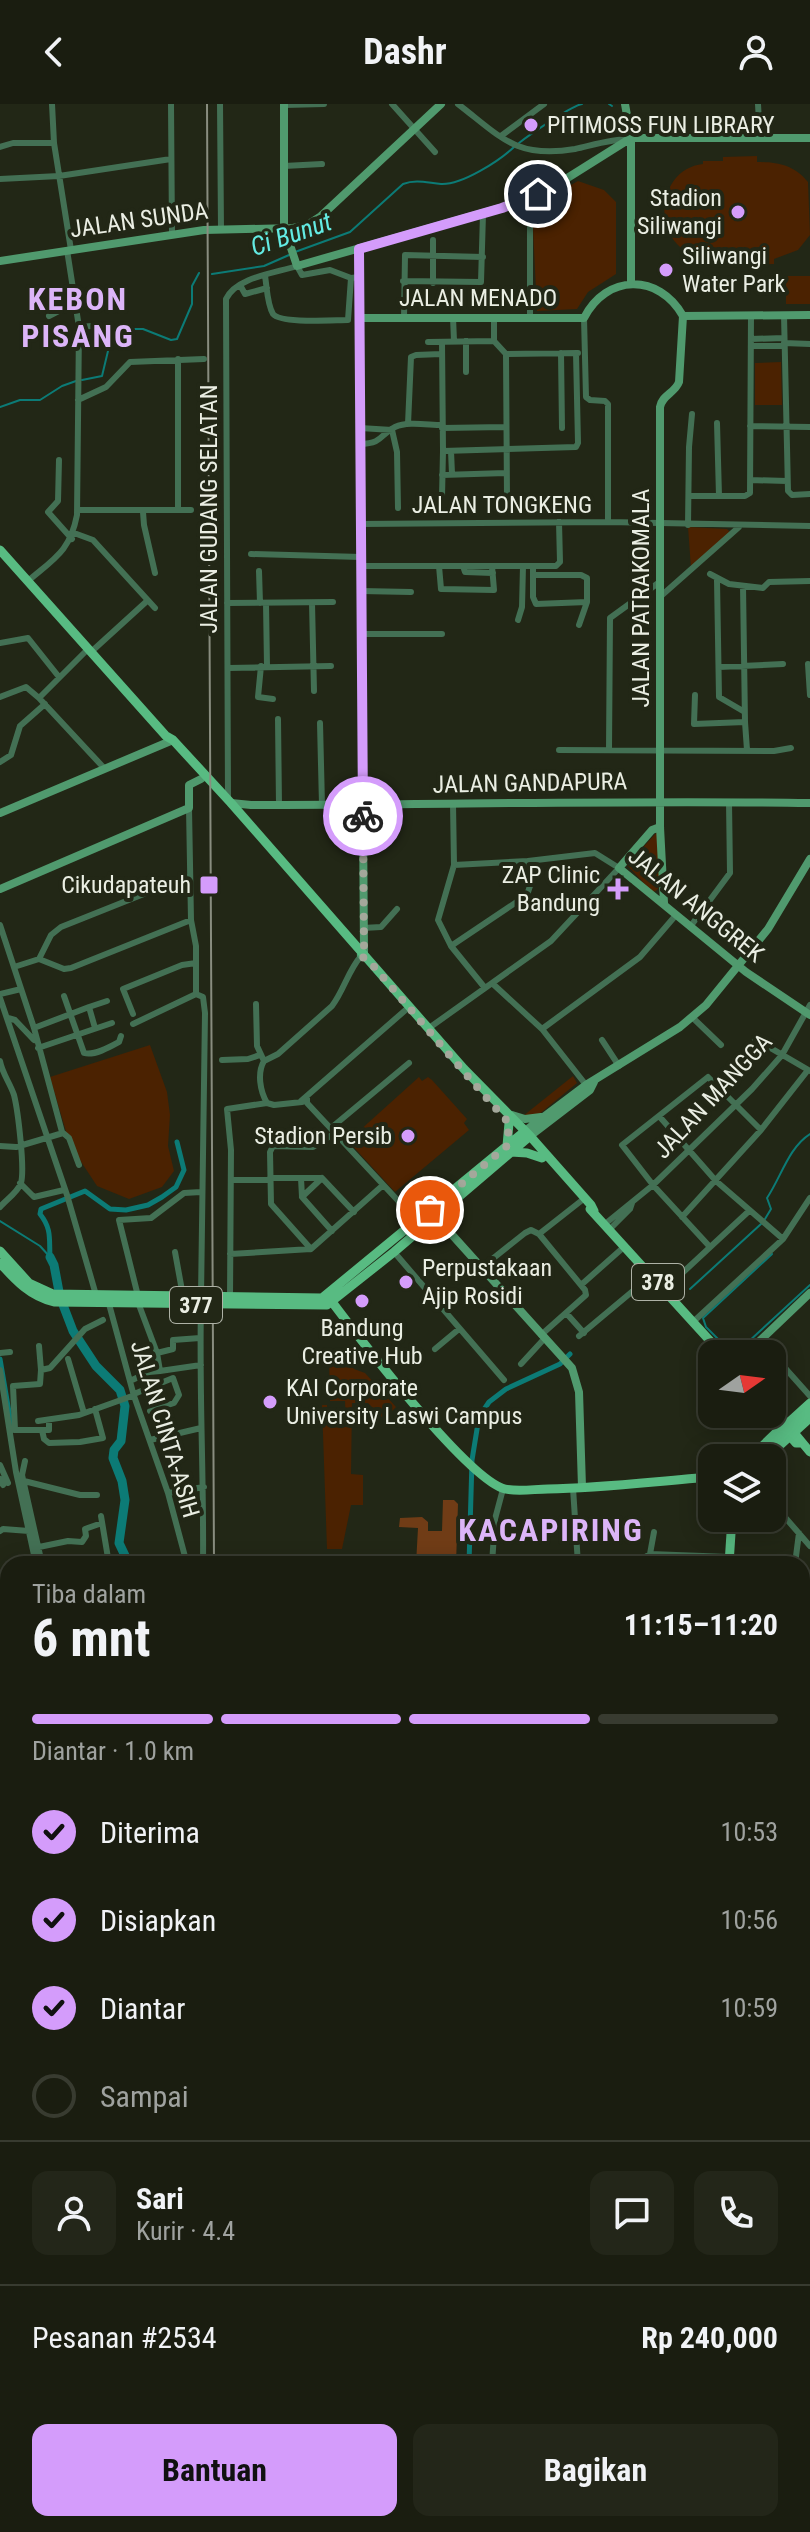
<!DOCTYPE html>
<html lang="id">
<head>
<meta charset="utf-8">
<style>
	:root { --surface:#1a1d10; --page:#232619; --text:#f1f3f6; --muted:#9fa29f; --line:#383b30; --accent:#d49cfb }
	body { margin:0; font-family:"Roboto Condensed",sans-serif; background:var(--page); color:var(--text); height:100vh; display:flex; flex-direction:column; font-size:30px; white-space:nowrap }
	* { box-sizing:border-box; margin:0 }
	p { font-size:26px; color:var(--muted) }
	.icon { flex:none; width:44px; height:44px; fill:none; stroke:currentColor; stroke-width:2; stroke-linecap:round; stroke-linejoin:round }
	.map { position:relative; flex:1; overflow:hidden }
	.sheet { position:absolute; left:0px; top:1452px; width:810px; height:976px; display:flex; flex-direction:column; background:var(--surface); border-radius:24px 24px 0 0; box-shadow:0 4px 20px #0003,0 0 0 2px var(--line) }
	.sheet>* { flex:none }
	.needle { width:52px; rotate:76deg }
	.buttons { position:absolute; left:698px; top:1236px; display:grid; gap:16px }
	.buttons a { display:grid; place-items:center; width:88px; height:88px; border-radius:16px; background:var(--surface); box-shadow:0 4px 20px #0003,0 0 0 2px var(--line); font-size:40px }
	.pin { position:absolute; display:grid; place-items:center; width:68px; height:68px; color:#fff; margin:-34px; border:4px solid #fff; border-radius:50%; box-shadow:0 2px 8px #0007 }
	.courier { position:absolute; display:grid; place-items:center; width:80px; height:80px; margin:-40px; border:6px solid #d49cfb; border-radius:50%; background:#fff; color:#222; box-shadow:0 2px 10px #0007 }
	.summary em { font-style:normal; font-weight:700 }
	.summary div { display:flex; flex-direction:column-reverse }
	.summary { display:flex; align-items:center; justify-content:space-between; height:136px; padding:0 32px }
	h1 { font-size:52px; font-weight:700; line-height:60px }
	.bar { display:grid; grid-template-columns:repeat(4,1fr); gap:12px 8px; align-content:center; height:96px; padding:0 32px }
	.bar i { height:10px; border-radius:6px; background:var(--line) }
	.bar .active { background:var(--accent) }
	.bar p { grid-column:span 4 }
	.line { display:flex; align-items:center; gap:20px; padding:0 32px; border-top:2px solid var(--line) }
	.line div { flex:1 }
	.round { display:grid; place-items:center; flex:none; width:84px; height:84px; border-radius:16px; background:var(--page) }
	ol { padding:0 32px; list-style:none }
	li { display:flex; align-items:center; gap:24px; height:88px }
	li p { margin-inline-start:auto }
	li .icon { padding:8px; border-radius:50%; background:var(--accent); color:#111; stroke-width:4 }
	li:last-child { color:var(--muted) }
	li i { width:44px; height:44px; border:4px solid var(--line); border-radius:50% }
	.cta { display:flex; gap:16px; margin-top:auto; padding:16px 32px }
	.cta a { flex:1; height:92px; border-radius:16px; background:var(--accent); color:#111; font-size:32px; font-weight:700; line-height:92px; text-align:center }
	.cta a+a { background:var(--page); color:var(--text) }
	header { display:flex; justify-content:space-between; align-items:center; height:104px; padding:0 32px; background:var(--surface); font-size:36px; font-weight:700 }
	.map>svg:first-child { display:block }
	.green { fill:#4b2201 }
	.forest { fill:#703c16 }
	.lines { fill:none; stroke-linecap:round; stroke-linejoin:round }
	.stream { stroke:#0c7b76; stroke-width:2 }
	.canal { stroke:#0c7b76; stroke-width:5 }
	.river { stroke:#0c7b76; stroke-width:9 }
	.street { stroke:#437054; stroke-width:6 }
	.secondary { stroke:#509a6e; stroke-width:8 }
	.primary { stroke:#58bb82; stroke-width:9 }
	.rail { stroke:#898d7f; stroke-width:2 }
	.primary-bridge { stroke:#58bb82; stroke-width:9 }
	.done { stroke:#a4a89b; stroke-width:8; stroke-dasharray:0 14.4 }
	.route { stroke:#d49cfb; stroke-width:10 }
	.poi-dot { fill:#d49cfb; stroke:#222716; stroke-width:3 }
	.labels { text-anchor:middle; stroke-width:8; stroke-linejoin:round; paint-order:stroke }
	.shield { fill:#222716; stroke:#aeb2a6; stroke-width:2 }
	.shield-label { font-size:22px; font-weight:bold; fill:#eaeee3 }
	.poi-label { font-size:24px; fill:#eaeee3; stroke:#222716; text-anchor:start }
	.street-label { font-size:24px; fill:#eaeee3; stroke:#222716 }
	.water-label { font-size:26px; font-style:italic; fill:#63ebe3; stroke:#222716 }
	.district-label { font-size:32px; font-weight:bold; letter-spacing:2px; fill:#dcb5f8; stroke:#222716 }
</style>
</head>
<body>
<header><svg class="icon" aria-label="back" viewBox="0 0 24 24"><path d="M15 5l-7 7 7 7"/></svg>Dashr<svg class="icon" aria-label="person" viewBox="0 0 24 24"><circle cx="12" cy="8" r="4"/><path d="M4 21q1-7 8-7t8 7"/></svg></header>
<div class="map">
<svg width="810" height="2428" viewBox="0 0 810 2428">
	<rect width="100%" height="100%" fill="#222716"/>
	<path class="green" d="M757,52V58C778,58 794,61 808,78L810,131L798,146L774,155V160L706,161V156C695,152 685,149 677,140C653,115 664,64 703,60V57H723V53Z
		M578,77L604,86L616,98V170L588,188L577,205L537,207L532,103Z
		M786,172H810V200H786Z
		M781,258L782,301H755V259Z
		M688,423L727,425L730,428L691,464Z
		M657,728L660,782L656,787L652,788L627,761Z
		M150,941L167,988L170,1011L168,1042L174,1067L162,1083L129,1095L97,1082L70,1041L50,973Z
		M573,972L577,979L537,1012H523Z
		M419,973L422,977L428,973L432,976L467,1015L464,1019L469,1026L395,1088L348,1037Z
		M333,1247L342,1251L354,1265L365,1269L396,1303L384,1315L368,1299H352L351,1370L363,1371V1401H351L342,1445H327L322,1301H327L328,1323H346L345,1297H330L329,1253Z
		M802,1846L810,1869V1915L804,1918L810,1935V2104L802,2107Z
		M0,1958L8,1959V2056L0,2062Z"/>
	<path class="forest" d="M443,1396H454L458,1400L456,1460H416L418,1424L399,1423L400,1414L422,1413L428,1418V1427H442Z"/>
	<g class="lines">
		<path class="stream" d="M609,0L612,2
			M519,39C529,31 573,1 582,0
			M295,148L350,128L403,80C416,75 428,79 441,80C462,81 499,57 514,43
			M212,170L264,162L289,151
			M82,276L102,272L108,247L122,225H143L171,236L177,235L192,200V182L199,169
			M0,303L20,296H40L62,282L76,277
			M765,1115L771,1105L767,1094C781,1073 789,1043 810,1030
			M0,1117L40,1142L50,1153
			M690,1185L761,1120
			M733,1250L706,1223L703,1214L772,1150
			M735,1250L810,1181"/>
		<path class="canal" d="M50,1153C49,1135 52,1125 40,1110L41,1105L85,1087L110,1105L126,1106L148,1101L162,1093L176,1083L184,1066L177,1038
			M0,1255L11,1320
			M469,1460L472,1356L479,1313L489,1298L506,1285L560,1260L570,1250
			M0,1879L8,1852"/>
		<path class="river" d="M50,1153L54,1161L60,1193L73,1227L96,1262L120,1286L125,1302L121,1337L114,1346L113,1354L122,1377L125,1396L119,1439L129,1460
			M802,1578L810,1575
			M0,1948L8,1947
			M802,2353L810,2347
			M716,2428L724,2420"/>
		<path class="street" d="M52,0L54,39L71,146
			M171,0L172,131
			M220,0L221,125
			M392,0L435,48
			M458,0C501,33 516,55 575,45C593,41 611,35 630,35
			M284,1L324,0
			M501,32L544,0
			M757,35L759,18L758,0
			M0,43L13,39H54
			M284,62L322,60
			M0,75L59,72L171,55
			M320,113L327,125
			M433,136V179
			M265,172C267,183 267,200 273,210C281,220 334,216 348,216L351,174
			M403,177L481,178L483,110
			M240,181L245,190L267,184
			M784,211L788,387L792,391L810,390
			M49,212L76,198
			M453,213L454,237
			M494,213V237L506,250L507,394
			M404,214L405,151L483,153
			M530,214V95
			M584,214L586,293L590,296L605,297L608,300V418
			M79,223L92,222
			M751,235L784,234
			M428,238L494,237
			M442,238L443,347L576,343L578,339L576,249
			M784,239L810,240
			M751,242H784
			M561,249L562,324
			M506,250L578,249
			M466,268V237
			M78,296L106,283L130,258L204,255
			M717,319L719,392
			M408,320L411,253L416,251L441,250
			M750,322L810,323
			M360,324L392,326L397,348L398,404
			M442,324L505,323
			M360,340C384,339 379,331 395,323C408,317 428,321 442,321
			M451,347L452,370
			M59,356L58,397L48,408L72,435
			M442,371L506,369
			M750,376L787,377
			M689,392H745L750,389L751,211
			M442,393L443,347
			M77,406H191
			M178,406V255
			M143,408L144,421L155,469
			M361,420L608,418L810,422
			M688,421L689,343L692,310
			M74,429L93,436L155,504
			M251,450L361,453
			M361,462H556L560,458L559,418
			M439,462L441,485L494,486L492,462
			M463,462L465,468L493,469
			M533,462V471H581L587,474V498L579,521
			M259,467L260,499
			M710,470L729,480L763,484L769,478L810,477
			M533,471V493L536,500L587,498
			M717,476L719,593L743,607
			M28,477C55,454 70,447 77,411L79,223L67,146
			M743,482L745,618
			M361,487L411,488
			M661,492L739,423
			M227,499L333,498
			M266,499L267,562
			M312,499L314,587
			M518,516L522,503L523,462
			M361,530H442
			M0,539L28,534L59,573
			M91,548L147,497
			M808,560L810,591
			M261,562L258,593L273,595
			M719,563L783,560
			M229,564L331,562
			M695,591L694,620L745,618L747,646
			M0,593L26,583L39,594L104,664
			M39,594L88,545
			M278,615L279,701
			M320,619L322,701
			M609,645L610,514L661,477
			M559,646L774,647L791,644
			M0,658L11,651L20,622L45,600
			M228,696L226,195C236,173 276,169 297,162L302,171L330,166L351,174L359,173
			M453,700L454,761L438,816L451,842L485,884
			M189,704L191,816L196,842V890L203,893L205,909L201,1192
			M0,821L34,924L62,1028L69,1034L79,1061
			M690,823L730,769L729,698
			M363,824L381,823L397,805
			M451,842L527,791L531,779L528,757
			M39,855L51,831L61,823L189,772
			M14,863L39,855L64,865L71,864L191,816
			M493,880L542,925L586,981
			M0,890L21,885
			M64,892L84,949C94,952 110,943 119,938L121,932
			M0,894L67,1091L96,1191
			M256,900L257,942L264,957
			M89,903L107,897
			M133,910L123,885L182,861L196,859
			M692,913L721,941
			M8,914L15,916L34,936
			M133,920L196,890
			M34,924L89,903L95,924
			M429,924L551,837L619,764L595,749L528,757L454,761
			M542,925L640,853L676,811
			M755,935L810,967
			M602,936L619,962
			M38,944L112,919
			M222,956L248,955L260,951
			M0,957C2,969 10,979 14,991C18,1007 25,1065 21,1079C18,1088 6,1096 0,1103
			M264,957L278,950L332,902C344,886 348,867 361,852
			M264,957C257,969 260,987 267,999L274,1001L302,998
			M307,994V999L417,1117
			M301,997L409,903
			M659,1012L716,1077L783,1135
			M331,1024L409,959
			M0,1042L16,1043L63,1029
			M270,1074H322L354,1108
			M301,1074L302,1093L332,1127
			M231,1076H270
			M20,1079L34,1093L64,1086
			M302,1093L322,1074
			M682,1113L761,1026L808,966
			M605,1120L653,1081L752,985L782,951L810,901
			M610,1125L630,1105L632,1099
			M539,1130L585,1186L586,1191L541,1231
			M539,1130L581,1097
			M710,1143L653,1081L622,1041L708,973L761,1026
			M311,1145L271,1100L270,1048L273,1042L313,1043L335,1029
			M175,1148L183,1192
			M394,1148L504,1276
			M230,1150L311,1145L382,1082
			M481,1164L525,1129L531,1126L539,1130
			M581,1181L625,1142
			M664,1186L749,1107
			M138,1192L119,1116L151,1114L184,1089L201,1088
			M230,1193L231,1046L227,1005L267,999
			M109,1200L134,1292L168,1389L187,1460
			M139,1201L157,1249L173,1245V1236L200,1234
			M201,1201C199,1288 204,1374 203,1460
			M567,1210L584,1229
			M693,1218L783,1135L810,1094
			M579,1232L652,1171
			M761,1237L810,1292
			M39,1242L41,1266
			M435,1245L459,1225
			M0,1249L10,1248
			M68,1255L84,1309
			M521,1260L544,1235
			M0,1266L16,1368L36,1460
			M160,1267L201,1261
			M130,1277L149,1268L160,1267L157,1249
			M134,1290L173,1274L179,1291L174,1299L150,1307
			M38,1317L79,1311L132,1292
			M49,1317V1326H15L13,1282L40,1280L41,1266L50,1264L85,1225L103,1216
			M42,1326L44,1335L49,1339L80,1338L103,1334L95,1305
			M150,1336L201,1324
			M25,1357L22,1371L42,1460
			M0,1361L8,1379
			M0,1375L3,1381
			M24,1377L80,1391H97
			M573,1384L578,1460
			M168,1389L204,1383
			M772,1408L783,1411L810,1442
			M101,1412L109,1460
			M0,1427L3,1425L29,1427
			M39,1443L68,1437L82,1438L86,1432L85,1425L102,1419
			M650,1450L654,1428
			M492,1460L495,1415L503,1385
			M634,1460L650,1450L729,1453
			M795,1460L799,1429
			M0,1490L8,1495
			M802,1500L810,1492
			M802,1503L810,1523
			M0,1557H8
			M802,1567L810,1564
			M0,1568L8,1567
			M0,1641L8,1637
			M0,1777L8,1774
			M802,1824L810,1821
			M3,1854L8,1850
			M0,1922L8,1923
			M0,2079L8,2075
			M0,2182L8,2181
			M802,2256H810
			M802,2302L810,2303
			M802,2347L810,2340
			M802,2366L810,2359
			M802,2414L810,2407
			M242,2420V2428
			M251,2420L313,2421
			M467,2420L492,2422
			M95,2428V2420
			M110,2428L111,2420
			M191,2428L192,2420
			M220,2428L221,2420
			M388,2428L391,2420
			M397,2428L400,2420
			M445,2428L446,2420
			M553,2428V2420
			M598,2428L599,2420
			M689,2428V2420
			M704,2428L714,2420
			M729,2428L739,2420
			M785,2428L795,2420"/>
		<path class="secondary" d="M284,0V123L297,162L521,98L561,78L631,34
			M625,0L631,34V179
			M631,34H810
			M359,145L364,849L361,851
			M0,157L204,126L293,124L307,121L321,112L441,0
			M683,212L810,211
			M359,214H584C606,170 659,169 683,212
			M231,699L251,701C437,701 624,696 810,699
			M0,709L173,636
			M660,723L652,726L619,764L746,868L810,911
			M0,785L189,704V681L201,675
			M664,799L660,723V303C662,291 675,289 679,278L683,212
			M512,1011L525,1015L541,1013
			M525,1027L586,981L680,923L706,901L768,825L810,755
			M530,1032L590,986L594,978
			M436,1113L572,1264L579,1288L582,1383
			M746,1250L810,1189
			M336,2420L340,2428"/>
		<path class="primary" d="M0,446L166,632L173,636L231,699L464,965L530,1032L591,1101L594,1107
			M507,1042L509,1019
			M511,1048L527,1049L542,1054
			M590,1105L722,1250
			M0,1147L29,1179L53,1190L322,1194L525,1027
			M0,1159C16,1177 30,1192 54,1198L327,1201L394,1148L530,1032
			M329,1194C356,1230 468,1376 505,1385C518,1388 535,1385 548,1385C603,1384 657,1377 712,1373
			M772,1302L810,1348
			M771,1310L796,1339H802
			M788,1319L810,1299
			M750,1354L782,1323
			M766,1354L810,1314
			M729,1460L732,1414
			M802,1678L810,1698
			M802,2108L810,2106
			M802,2122L810,2119
			M0,2362L8,2360
			M0,2370L8,2368"/>
		<path class="rail" d="M207,0L214,1460
			M128,2428V2420
			M175,2428L176,2420"/>
		<path class="primary-bridge" d="M758,1354L810,1306"/>
	</g>
	<g class="lines">
		<path class="done" d="M363,712L364,849L361,852L369,857C416,911 461,966 509,1019L507,1042L430,1106"/>
		<path class="route" d="M363,712L359,145L502,104L538,90"/>
	</g>
	<g class="poi-dot">
		<circle cx="531" cy="21" r="8"/>
		<circle cx="738" cy="108" r="8"/>
		<circle cx="666" cy="166" r="8"/>
		<rect x="199" y="771" width="20" height="20" rx="4"/>
		<path d="M614 773h8v8h8v8h-8v8h-8v-8h-8v-8h8z"/>
		<circle cx="408" cy="1032" r="8"/>
		<circle cx="406" cy="1178" r="8"/>
		<circle cx="362" cy="1197" r="8"/>
		<circle cx="270" cy="1298" r="8"/>
	</g>
	<g class="labels">
		<g class="shield">
			<rect x="632" y="1160" width="52" height="36" rx="6"/>
			<rect x="170" y="1183" width="52" height="36" rx="6"/>
		</g>
		<g class="shield-label">
			<text x="658" y="1186">378</text>
			<text x="196" y="1209">377</text>
		</g>
		<g class="poi-label">
			<text x="547" y="29">PITIMOSS FUN LIBRARY</text>
			<text x="722" y="102" text-anchor="end">Stadion<tspan x="722" dy="28">Siliwangi</tspan></text>
			<text x="682" y="160">Siliwangi<tspan x="682" dy="28">Water Park</tspan></text>
			<text x="600" y="779" text-anchor="end">ZAP Clinic<tspan x="600" dy="28">Bandung</tspan></text>
			<text x="191" y="789" text-anchor="end">Cikudapateuh</text>
			<text x="392" y="1040" text-anchor="end">Stadion Persib</text>
			<text x="422" y="1172">Perpustakaan<tspan x="422" dy="28">Ajip Rosidi</tspan></text>
			<text x="362" y="1232" text-anchor="middle">Bandung<tspan x="362" dy="28">Creative Hub</tspan></text>
			<text x="286" y="1292">KAI Corporate<tspan x="286" dy="28">University Laswi Campus</tspan></text>
		</g>
		<g class="street-label">
			<text transform="translate(139 116) rotate(-8)" y="8">JALAN SUNDA</text>
			<text x="478" y="202">JALAN MENADO</text>
			<text x="502" y="409">JALAN TONGKENG</text>
			<text transform="translate(209 405) rotate(-90)" y="8">JALAN GUDANG SELATAN</text>
			<text transform="translate(641 494) rotate(-90)" y="8">JALAN PATRAKOMALA</text>
			<text transform="translate(530 679) rotate(-1)" y="8">JALAN GANDAPURA</text>
			<text transform="translate(696 801) rotate(39)" y="8">JALAN ANGGREK</text>
			<text transform="translate(713 992) rotate(-47)" y="8">JALAN MANGGA</text>
			<text transform="translate(165 1325) rotate(73)" y="8">JALAN CINTA-ASIH</text>
		</g>
		<g class="water-label">
			<text transform="translate(291 130) rotate(-19)" y="9">Ci Bunut</text>
		</g>
		<g class="district-label">
			<text x="78" y="206">KEBON<tspan x="78" dy="37">PISANG</tspan></text>
			<text x="551" y="1437">KACAPIRING</text>
		</g>
	</g>
</svg>
<div class="buttons">
<a><svg class="needle" viewBox="-14 -14 28 28"><path d="M0-13l5 13h-10z" fill="#e53935"/><path d="M0 13l5-13h-10z" fill="#9fa29f"/></svg></a>
<a><svg class="icon" aria-label="layers" viewBox="0 0 24 24"><path d="M12 4l9 5-9 5-9-5zM3 14l9 5 9-5"/></svg></a>
</div>
<div class="pin" style="left:430px;top:1106px;background:#ea580c"><svg class="icon" aria-label="bag" viewBox="0 0 24 24"><path d="M5 8h14l-1 12H6zM9 8a3 3 0 0 1 6 0"/></svg></div>
<div class="pin" style="left:538px;top:90px;background:#1f2937"><svg class="icon" aria-label="home" viewBox="0 0 24 24"><path d="M3 11l9-7 9 7M6 9v11h12V9"/></svg></div>
<div class="courier" style="left:363px;top:712px"><svg class="icon" aria-label="bike" viewBox="0 0 24 24"><circle cx="6" cy="16" r="4"/><circle cx="18" cy="16" r="4"/><path d="M6 16l4-8h5l3 8M10 8l3 8H6M13 5h3"/></svg></div>
<section class="sheet">
<div class="summary"><div><h1>6 mnt</h1><p>Tiba dalam</p></div><em>11:15–11:20</em></div>
<div class="bar"><i class="active"></i><i class="active"></i><i class="active"></i><i></i><p>Diantar · 1.0 km</p></div>
<ol>
<li><svg class="icon" aria-label="check" viewBox="0 0 24 24"><path d="M5 12l5 5 9-10"/></svg>Diterima<p>10:53</p></li>
<li><svg class="icon" aria-label="check" viewBox="0 0 24 24"><path d="M5 12l5 5 9-10"/></svg>Disiapkan<p>10:56</p></li>
<li><svg class="icon" aria-label="check" viewBox="0 0 24 24"><path d="M5 12l5 5 9-10"/></svg>Diantar<p>10:59</p></li>
<li><i></i>Sampai</li>
</ol>
<div class="line" style="height:144px"><a class="round"><svg class="icon" aria-label="person" viewBox="0 0 24 24"><circle cx="12" cy="8" r="4"/><path d="M4 21q1-7 8-7t8 7"/></svg></a><div><b>Sari</b><p>Kurir · 4.4</p></div><a class="round"><svg class="icon" aria-label="chat" viewBox="0 0 24 24"><path d="M4 5h16v11H9l-5 4z"/></svg></a><a class="round"><svg class="icon" aria-label="phone" viewBox="0 0 24 24"><path d="M5 4h4l2 5-3 2q2 4 5 5l2-3 5 2v4C11 20 4 13 5 4z"/></svg></a></div>
<div class="line" style="height:104px"><div>Pesanan #2534</div><b>Rp 240,000</b></div>
<div class="cta"><a>Bantuan</a><a>Bagikan</a></div>
</section>
</div>
</body>
</html>
